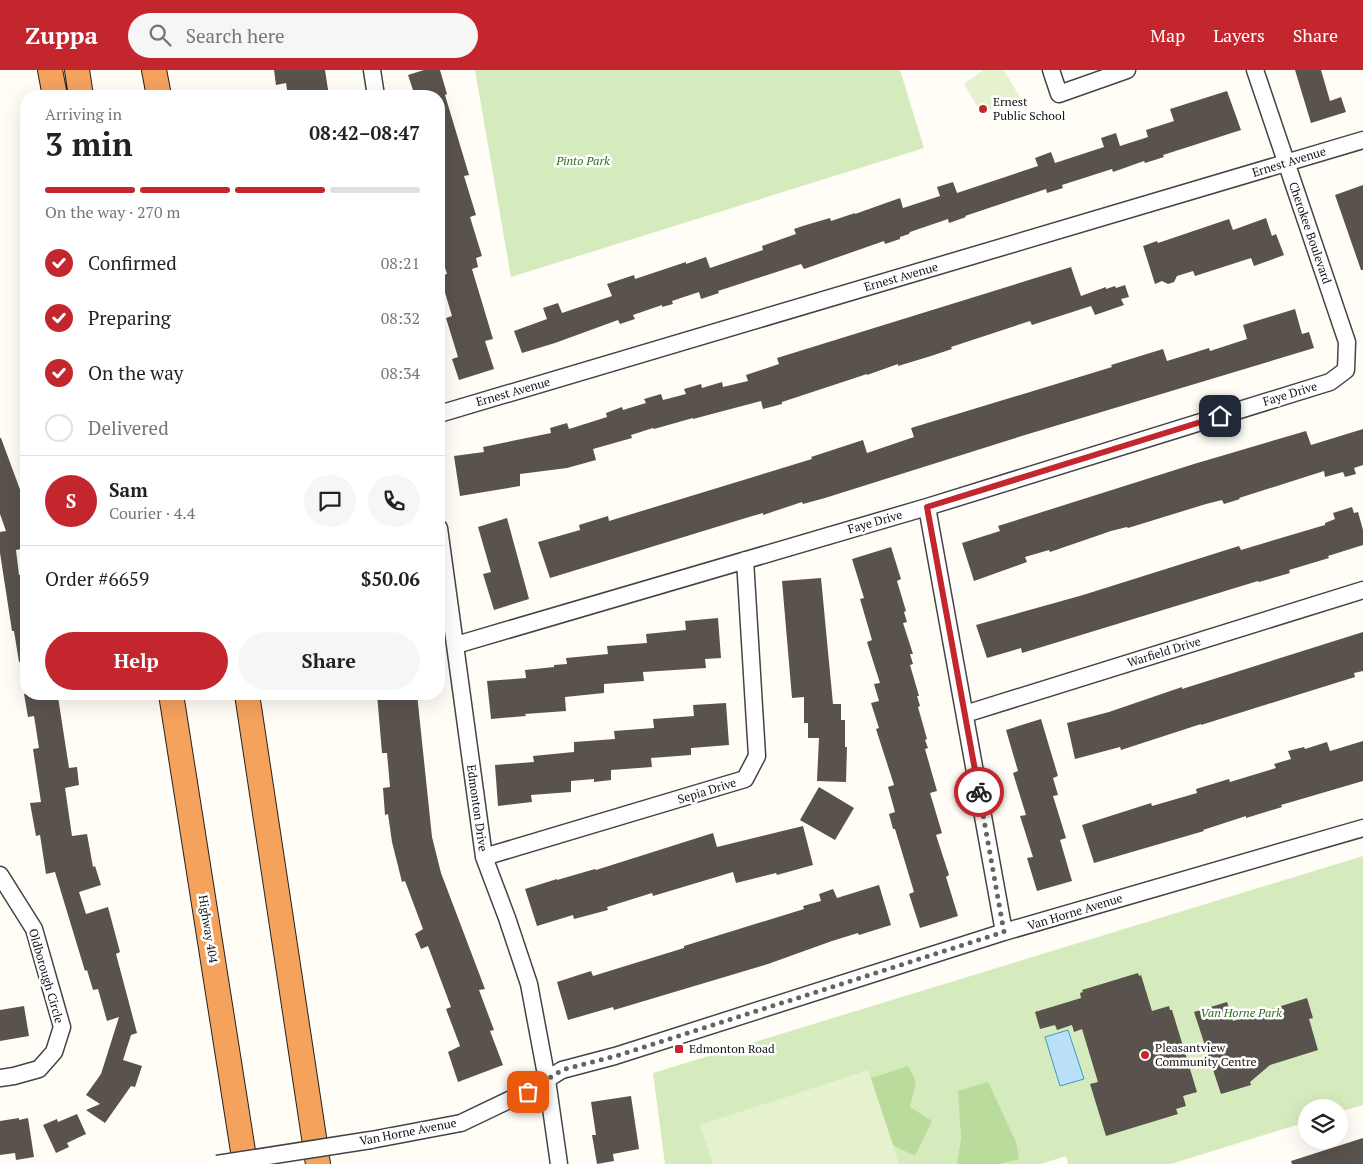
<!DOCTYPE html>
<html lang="en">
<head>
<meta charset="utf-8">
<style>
	:root { --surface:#fff; --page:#f6f6f6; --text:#222; --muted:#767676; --line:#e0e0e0; --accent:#c4262e }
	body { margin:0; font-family:"PT Serif",serif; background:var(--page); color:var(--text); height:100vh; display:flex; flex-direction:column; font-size:19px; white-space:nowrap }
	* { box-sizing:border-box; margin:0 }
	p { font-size:16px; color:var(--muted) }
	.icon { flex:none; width:28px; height:28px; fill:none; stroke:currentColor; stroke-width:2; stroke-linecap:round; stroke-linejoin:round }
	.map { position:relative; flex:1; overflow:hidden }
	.sheet { position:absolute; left:20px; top:20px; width:425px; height:610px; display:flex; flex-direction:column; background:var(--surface); border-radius:20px; box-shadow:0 5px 20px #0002 }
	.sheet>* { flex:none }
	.buttons { position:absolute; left:1298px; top:1029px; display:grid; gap:10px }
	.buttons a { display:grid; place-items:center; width:50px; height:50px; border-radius:50%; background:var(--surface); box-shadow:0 5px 20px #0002; font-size:25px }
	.pin { position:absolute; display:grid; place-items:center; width:42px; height:42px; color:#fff; margin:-21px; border-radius:10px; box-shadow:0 2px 8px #0006 }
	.courier { position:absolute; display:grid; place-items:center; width:50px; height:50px; margin:-25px; border:4px solid #c4262e; border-radius:50%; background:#fff; color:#222; box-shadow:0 1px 6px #0007 }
	.head em { font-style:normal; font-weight:600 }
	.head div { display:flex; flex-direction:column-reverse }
	.head { display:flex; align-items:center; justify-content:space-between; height:85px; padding:0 25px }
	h1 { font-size:32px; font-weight:600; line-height:38px }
	.bar { display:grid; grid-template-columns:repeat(4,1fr); gap:8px 5px; align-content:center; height:60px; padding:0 25px }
	.bar i { height:6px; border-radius:4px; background:var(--line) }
	.bar .on { background:var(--accent) }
	.bar p { grid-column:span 4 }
	.line { display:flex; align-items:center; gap:12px; padding:0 25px; border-top:1px solid var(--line) }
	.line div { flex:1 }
	.round { display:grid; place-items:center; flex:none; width:52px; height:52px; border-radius:26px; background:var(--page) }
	ol { padding:0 25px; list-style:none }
	li { display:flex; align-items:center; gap:15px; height:55px }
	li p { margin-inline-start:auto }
	li .icon { padding:5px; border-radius:50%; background:var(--accent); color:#fff; stroke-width:4 }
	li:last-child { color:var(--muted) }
	li i { width:28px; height:28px; border:2px solid var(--line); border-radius:50% }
	.cta { display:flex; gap:10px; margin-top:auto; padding:10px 25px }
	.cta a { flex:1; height:58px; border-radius:30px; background:var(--accent); color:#fff; font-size:20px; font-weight:600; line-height:58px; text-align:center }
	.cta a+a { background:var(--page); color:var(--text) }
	header { display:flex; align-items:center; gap:30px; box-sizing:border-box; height:70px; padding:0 25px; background:var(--accent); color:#fff }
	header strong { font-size:24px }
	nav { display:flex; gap:28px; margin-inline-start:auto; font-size:18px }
	.search { width:350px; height:45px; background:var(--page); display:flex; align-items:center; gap:12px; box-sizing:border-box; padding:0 18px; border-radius:28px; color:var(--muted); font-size:19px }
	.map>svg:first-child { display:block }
	.green { fill:#d5ebbd }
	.forest { fill:#b9dc9c }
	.pitch { fill:#e6f2cf }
	.water { fill:#b9e0f7; stroke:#3f96cf }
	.building { fill:#5a524d }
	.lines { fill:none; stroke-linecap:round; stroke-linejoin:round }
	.minor-casing { stroke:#444; stroke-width:19 }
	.highway-casing { stroke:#222; stroke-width:26 }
	.minor { stroke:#fff; stroke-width:16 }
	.highway { stroke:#f5a25d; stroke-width:24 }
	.minor-bridge-casing { stroke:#444; stroke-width:19; stroke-linecap:butt }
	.minor-bridge { stroke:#fff; stroke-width:16 }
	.done { stroke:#646461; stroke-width:5; stroke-dasharray:0 9 }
	.route { stroke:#c4262e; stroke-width:6 }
	.poi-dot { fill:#c4262e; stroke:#fff; stroke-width:2 }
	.labels { text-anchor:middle; stroke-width:5; stroke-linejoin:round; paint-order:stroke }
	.poi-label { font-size:12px; fill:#111; stroke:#fff; text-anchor:start }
	.park-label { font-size:12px; font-style:italic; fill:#2f6b1f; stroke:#fff }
	.street-label { font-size:12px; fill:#111; stroke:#fff }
</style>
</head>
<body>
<header>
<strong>Zuppa</strong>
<div class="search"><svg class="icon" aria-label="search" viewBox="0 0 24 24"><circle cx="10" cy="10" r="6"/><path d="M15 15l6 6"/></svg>Search here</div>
<nav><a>Map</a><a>Layers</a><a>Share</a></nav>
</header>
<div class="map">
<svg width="1363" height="1094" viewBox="0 0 1363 1094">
	<rect width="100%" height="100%" fill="#fffdf5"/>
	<path class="green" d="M475,0H900L924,78L511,207Z
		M1363,786V1035L1339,1042V1038H1306V1052L1171,1094H1068L1066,1086L1041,1094H665L653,1003Z"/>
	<path class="forest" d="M908,996L916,1012L910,1037L932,1051L915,1086L893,1075L871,1008Z
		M988,1012L1016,1072L1019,1089L1000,1094H957L961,1068L958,1021Z"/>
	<path class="pitch" d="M983,0H1004L1021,29L1001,37L980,41L964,14Z
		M868,1000L899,1094H713L700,1055Z"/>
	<path class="water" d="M1068,960L1084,1009L1060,1016L1045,967Z"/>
	<path class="building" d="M274,0H325L329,26H288L286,13L276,15Z
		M424,0H440L447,24L445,25L469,105L464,106L476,145L470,147L482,186L476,188L478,197L472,199L493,269L485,271L494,299L459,310L452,289L458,287L446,248L452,246L440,206L447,204L439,178V26H415L408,5Z
		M1295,0H1321L1330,31L1341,27L1346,42L1311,53Z
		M1227,21L1241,60L1163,85L1164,87L1145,93L1144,91L1113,102L1112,99L1062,115L1063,118L1047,123L1046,119L965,146L966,147L949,153L948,149L910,162L909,164L900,167V169L885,174L884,171L804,199L801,194L718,221L719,223L701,229L699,222L672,231L673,234L662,237V235L633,245L635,249L620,254L618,250L555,273L522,283L514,261L547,249L543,238L558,233L562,243L612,226L607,214L634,205L635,209L686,192V194L706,187L710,198L763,180L762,176L796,164L794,159L806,155L830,148L831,151L855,143V144L900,128L903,138L940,126L937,117L953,112L957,123L1038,96L1035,88L1051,82L1055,93L1104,77L1101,68L1116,63L1120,76L1148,67L1146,60L1174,51L1170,39Z
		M1363,115V200H1361L1335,125Z
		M1266,148L1272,166L1276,164L1284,185L1254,196L1251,188L1195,206L1193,201L1177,206L1174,212L1168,214L1162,211L1155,214L1143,176L1157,171L1158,173L1229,149L1233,160Z
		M1071,197L1081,226L1106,217V219L1115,216L1116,218L1125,215L1129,227L1121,229L1124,235L1095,245L1091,236L1032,255L1030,251L951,277L952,279L931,286L898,296V294L867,305V304L782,332V334L763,339L761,331L693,349V348L654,359L653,358L631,365L632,368L593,379L596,390L567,398L520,404V416L460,426L454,386L484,382L483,377L551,363L550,358L567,353L569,359L607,347L606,343L622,337L623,340L646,333L644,329L661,324L663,330L686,324L684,319L701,314L702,318L722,312L723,317L748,311L746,305L779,294L777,288Z
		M1295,239L1302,264L1309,262L1314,278L1025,365L825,428L803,434L802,432L763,445V443L749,447L550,508L538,472L580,460L579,455L608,446L609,451L812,389L811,387L863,370L867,383L914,367L911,358L1112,297L1111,295L1163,279L1167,291L1209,278L1210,281L1247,269L1243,255Z
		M1363,359V395L1354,398L1356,404L1345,407L1343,402L1325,407L1324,401L1239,428L1240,429L1224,434L1222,430L1206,434L1128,458L1127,457L1111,461L1050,482L1049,480L1025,487L1027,492L974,511L962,473L1000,461L998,456L1194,394L1306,361L1311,375Z
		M0,368H1L22,425L26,424V478L16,480L19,505L26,504V592H19L14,561H12L0,483V462L6,461L0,444Z
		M1352,437L1354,443L1358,442L1363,460V475L1328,486L1329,488L1289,500L1290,503L1259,512L1258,511L1022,583L1021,578L987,588L976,555L1083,525L1239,476L1241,480L1325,455V453L1335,449L1333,443Z
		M507,448L529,529L494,540L483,504L491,502L478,457Z
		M891,477L901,509L897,511L906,541L904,542L907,552L903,553L913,584H910L913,594L910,595L919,626H917L920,636L918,637L927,669L925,670L928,678L925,679L937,721L930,723L942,763L936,765L949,805L946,807L958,846L920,858L909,824L914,822L895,759H893L889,744L895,742L888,717L894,715L876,659L879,658L871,633L879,631L874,614L880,613L867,572L872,570L860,529L864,528L852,489Z
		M821,508L833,634H841V650H845V677H847L846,712L817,711L819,668H808V653H804V627L792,628L782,511Z
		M718,548L721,588L705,589L706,598L643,602L644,611L604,614V623L565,627L566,641L525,644L526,646L491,649L487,611L526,608L525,600L554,597V595L567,594L566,588L608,584L607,576L647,573L646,564L686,560L685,551Z
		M1363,562V601L1354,603L1355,607L1201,655V654L1121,680L1120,677L1075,689L1067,653L1109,642L1182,617V619Z
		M24,624H46L47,629L58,627L69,698L77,697L79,715L65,718L72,766L87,764L93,797L95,796L101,815L79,822L86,844L108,837L120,882L116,884L137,963L131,965L123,990L142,996L135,1017L131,1016L105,1053L86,1040L100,1034L86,1025L101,1004L119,947L107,951L98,919L93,920L87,900L85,901L55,802L46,804L40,765L36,766L30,733L41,732L33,679L39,678L34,646L28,647Z
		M377,624H417L432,767L441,803L485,919L479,920L494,960L490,961L503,995L458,1012L448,982L460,976L446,939L451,937L428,876L421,879L415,864L423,859L405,811L402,812L392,772L388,744L385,745L383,718L390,717L387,683H382Z
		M726,633L729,675L691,678V685L651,688L652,697L611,700V710L594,712V709L571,711V722L531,725L532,732L498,736L495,695L534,692L533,686L574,682V672L615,669L614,661L654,658L653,649L694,646L693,635Z
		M1041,649L1058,706L1053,708L1058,725L1053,726L1066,768L1060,770L1072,811L1037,821L1027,788L1033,787L1020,746L1026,745L1013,703L1018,701L1006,660Z
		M1363,671V711L1281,735L1282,737L1246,748V746L1203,760L1204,761L1094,793L1082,755L1151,733L1152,736L1197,723L1196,719L1229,709L1230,712L1276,698L1274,694L1291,689L1288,681L1304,677L1305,679L1327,672L1330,681Z
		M819,717L854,738L835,770L800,750Z
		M803,756L813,795L777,805L776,803L736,813L733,802L653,826L652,823L607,837L608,840L574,849L573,845L537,856L525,819L557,809V810L595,799L596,800L713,763L717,777Z
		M879,815L891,855L859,865L858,863L832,871L768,894L614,940L613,937L568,950L557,912L591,901L593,906L684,878V876L804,839L803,836L821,831L819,824L833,819L837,828Z
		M1138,903L1139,906L1141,905L1152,941L1169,936L1170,940H1172L1197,1022L1183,1026L1186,1036L1176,1039L1178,1044L1106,1066L1090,1014L1098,1012L1082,959L1074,962L1072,955L1057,960L1055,955L1040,959L1035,942L1081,928L1080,923L1083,922L1082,920Z
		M1307,928L1313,948L1309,949L1318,980L1270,995L1250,1012L1251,1015L1221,1024L1194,942L1227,932L1233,951Z
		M24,936L29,966L0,971V940Z
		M631,1026L639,1079L613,1084L614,1091L597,1094L592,1065H596L591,1032Z
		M77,1044L86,1064L67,1073L69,1077L56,1083L43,1055L57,1049L58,1052Z
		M19,1048V1050L28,1048L34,1087L16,1090L15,1083L0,1085V1051Z
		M1363,1068V1094H1292L1291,1091Z"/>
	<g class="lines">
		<defs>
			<path id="minor" d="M372,0L376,26
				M1051,0L1059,24L1127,0
				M439,344L1363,70
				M927,437L1004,862
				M439,458L484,787L507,848L529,914L547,1010L559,1094
				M456,575L927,437L1330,312L1346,300L1347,272L1255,0
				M965,644L1363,520
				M484,787L745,709L757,686L745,490
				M0,805L34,859L62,957L54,982L39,999L14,1006L0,1008
				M371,1070L461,1053L528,1021L562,1000L615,986L1004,862L1363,758"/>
			<path id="highway" d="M50,0L55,26
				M77,0L81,26
				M154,0L159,26
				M171,624L245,1094
				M247,624L318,1094"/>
		</defs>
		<use href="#minor" class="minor-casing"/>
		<use href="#highway" class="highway-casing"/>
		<use href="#minor" class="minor"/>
		<use href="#highway" class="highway"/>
		<defs>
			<path id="minor-bridge" d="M217,1094L371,1070"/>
		</defs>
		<use href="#minor-bridge" class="minor-bridge-casing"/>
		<use href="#minor-bridge" class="minor-bridge"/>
	</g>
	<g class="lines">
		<path class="done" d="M528,1022L562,1000L616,986L1004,862L979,722"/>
		<path class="route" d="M979,722L927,437L1220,346"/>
	</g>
	<g class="poi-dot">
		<circle cx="983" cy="39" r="5"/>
		<rect x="674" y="974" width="10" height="10" rx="2.5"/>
		<circle cx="1145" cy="985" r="5"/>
	</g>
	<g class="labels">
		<g class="poi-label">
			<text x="993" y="36">Ernest<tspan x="993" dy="14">Public School</tspan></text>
			<text x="1155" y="982">Pleasantview<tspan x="1155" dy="14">Community Centre</tspan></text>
			<text x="689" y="983">Edmonton Road</text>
		</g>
		<g class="park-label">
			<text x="583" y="95">Pinto Park</text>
			<text x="1241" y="947">Van Horne Park</text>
		</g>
		<g class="street-label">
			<text transform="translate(1289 92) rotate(-17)" y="4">Ernest Avenue</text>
			<text transform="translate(1310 163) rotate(71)" y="4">Cherokee Boulevard</text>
			<text transform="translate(901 207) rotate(-16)" y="4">Ernest Avenue</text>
			<text transform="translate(513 322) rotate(-16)" y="4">Ernest Avenue</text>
			<text transform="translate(1290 324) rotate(-17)" y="4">Faye Drive</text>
			<text transform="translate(875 452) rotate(-16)" y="4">Faye Drive</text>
			<text transform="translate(1164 582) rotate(-17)" y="4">Warfield Drive</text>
			<text transform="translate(707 721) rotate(-17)" y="4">Sepia Drive</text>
			<text transform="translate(477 738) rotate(82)" y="4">Edmonton Drive</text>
			<text transform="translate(1075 842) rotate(-17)" y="4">Van Horne Avenue</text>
			<text transform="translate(208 859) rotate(81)" y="4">Highway 404</text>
			<text transform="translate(46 906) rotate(74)" y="4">Oldborough Circle</text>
			<text transform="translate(408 1062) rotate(-11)" y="4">Van Horne Avenue</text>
		</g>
	</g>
</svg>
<div class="buttons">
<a><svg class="icon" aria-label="layers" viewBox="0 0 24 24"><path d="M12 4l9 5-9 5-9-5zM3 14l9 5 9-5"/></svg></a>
</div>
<div class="pin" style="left:528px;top:1022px;background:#ea580c"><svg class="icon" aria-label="bag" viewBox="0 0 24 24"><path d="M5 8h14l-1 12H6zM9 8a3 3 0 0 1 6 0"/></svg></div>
<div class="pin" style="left:1220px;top:346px;background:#1f2937"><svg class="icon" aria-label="home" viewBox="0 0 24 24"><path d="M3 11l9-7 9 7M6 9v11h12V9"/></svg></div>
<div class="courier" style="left:979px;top:722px"><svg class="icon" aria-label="bike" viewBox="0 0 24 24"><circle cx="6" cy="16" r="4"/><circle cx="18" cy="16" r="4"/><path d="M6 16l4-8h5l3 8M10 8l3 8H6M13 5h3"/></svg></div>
<section class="sheet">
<div class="head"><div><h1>3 min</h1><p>Arriving in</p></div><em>08:42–08:47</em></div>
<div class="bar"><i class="on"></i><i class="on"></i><i class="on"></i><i></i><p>On the way · 270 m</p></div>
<ol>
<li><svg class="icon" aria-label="check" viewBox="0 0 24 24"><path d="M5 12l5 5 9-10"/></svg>Confirmed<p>08:21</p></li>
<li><svg class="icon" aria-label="check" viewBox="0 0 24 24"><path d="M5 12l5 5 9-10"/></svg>Preparing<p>08:32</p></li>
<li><svg class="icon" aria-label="check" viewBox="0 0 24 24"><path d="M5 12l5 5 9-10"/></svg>On the way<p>08:34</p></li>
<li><i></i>Delivered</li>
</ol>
<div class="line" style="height:90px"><b class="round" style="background:var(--accent);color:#fff">S</b><div><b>Sam</b><p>Courier · 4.4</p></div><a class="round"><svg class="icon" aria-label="chat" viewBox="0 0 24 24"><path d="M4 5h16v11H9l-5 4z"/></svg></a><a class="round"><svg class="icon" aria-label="phone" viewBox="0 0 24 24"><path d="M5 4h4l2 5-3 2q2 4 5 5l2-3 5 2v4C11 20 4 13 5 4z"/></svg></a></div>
<div class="line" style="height:65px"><div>Order #6659</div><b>$50.06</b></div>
<div class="cta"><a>Help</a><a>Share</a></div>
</section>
</div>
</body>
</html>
